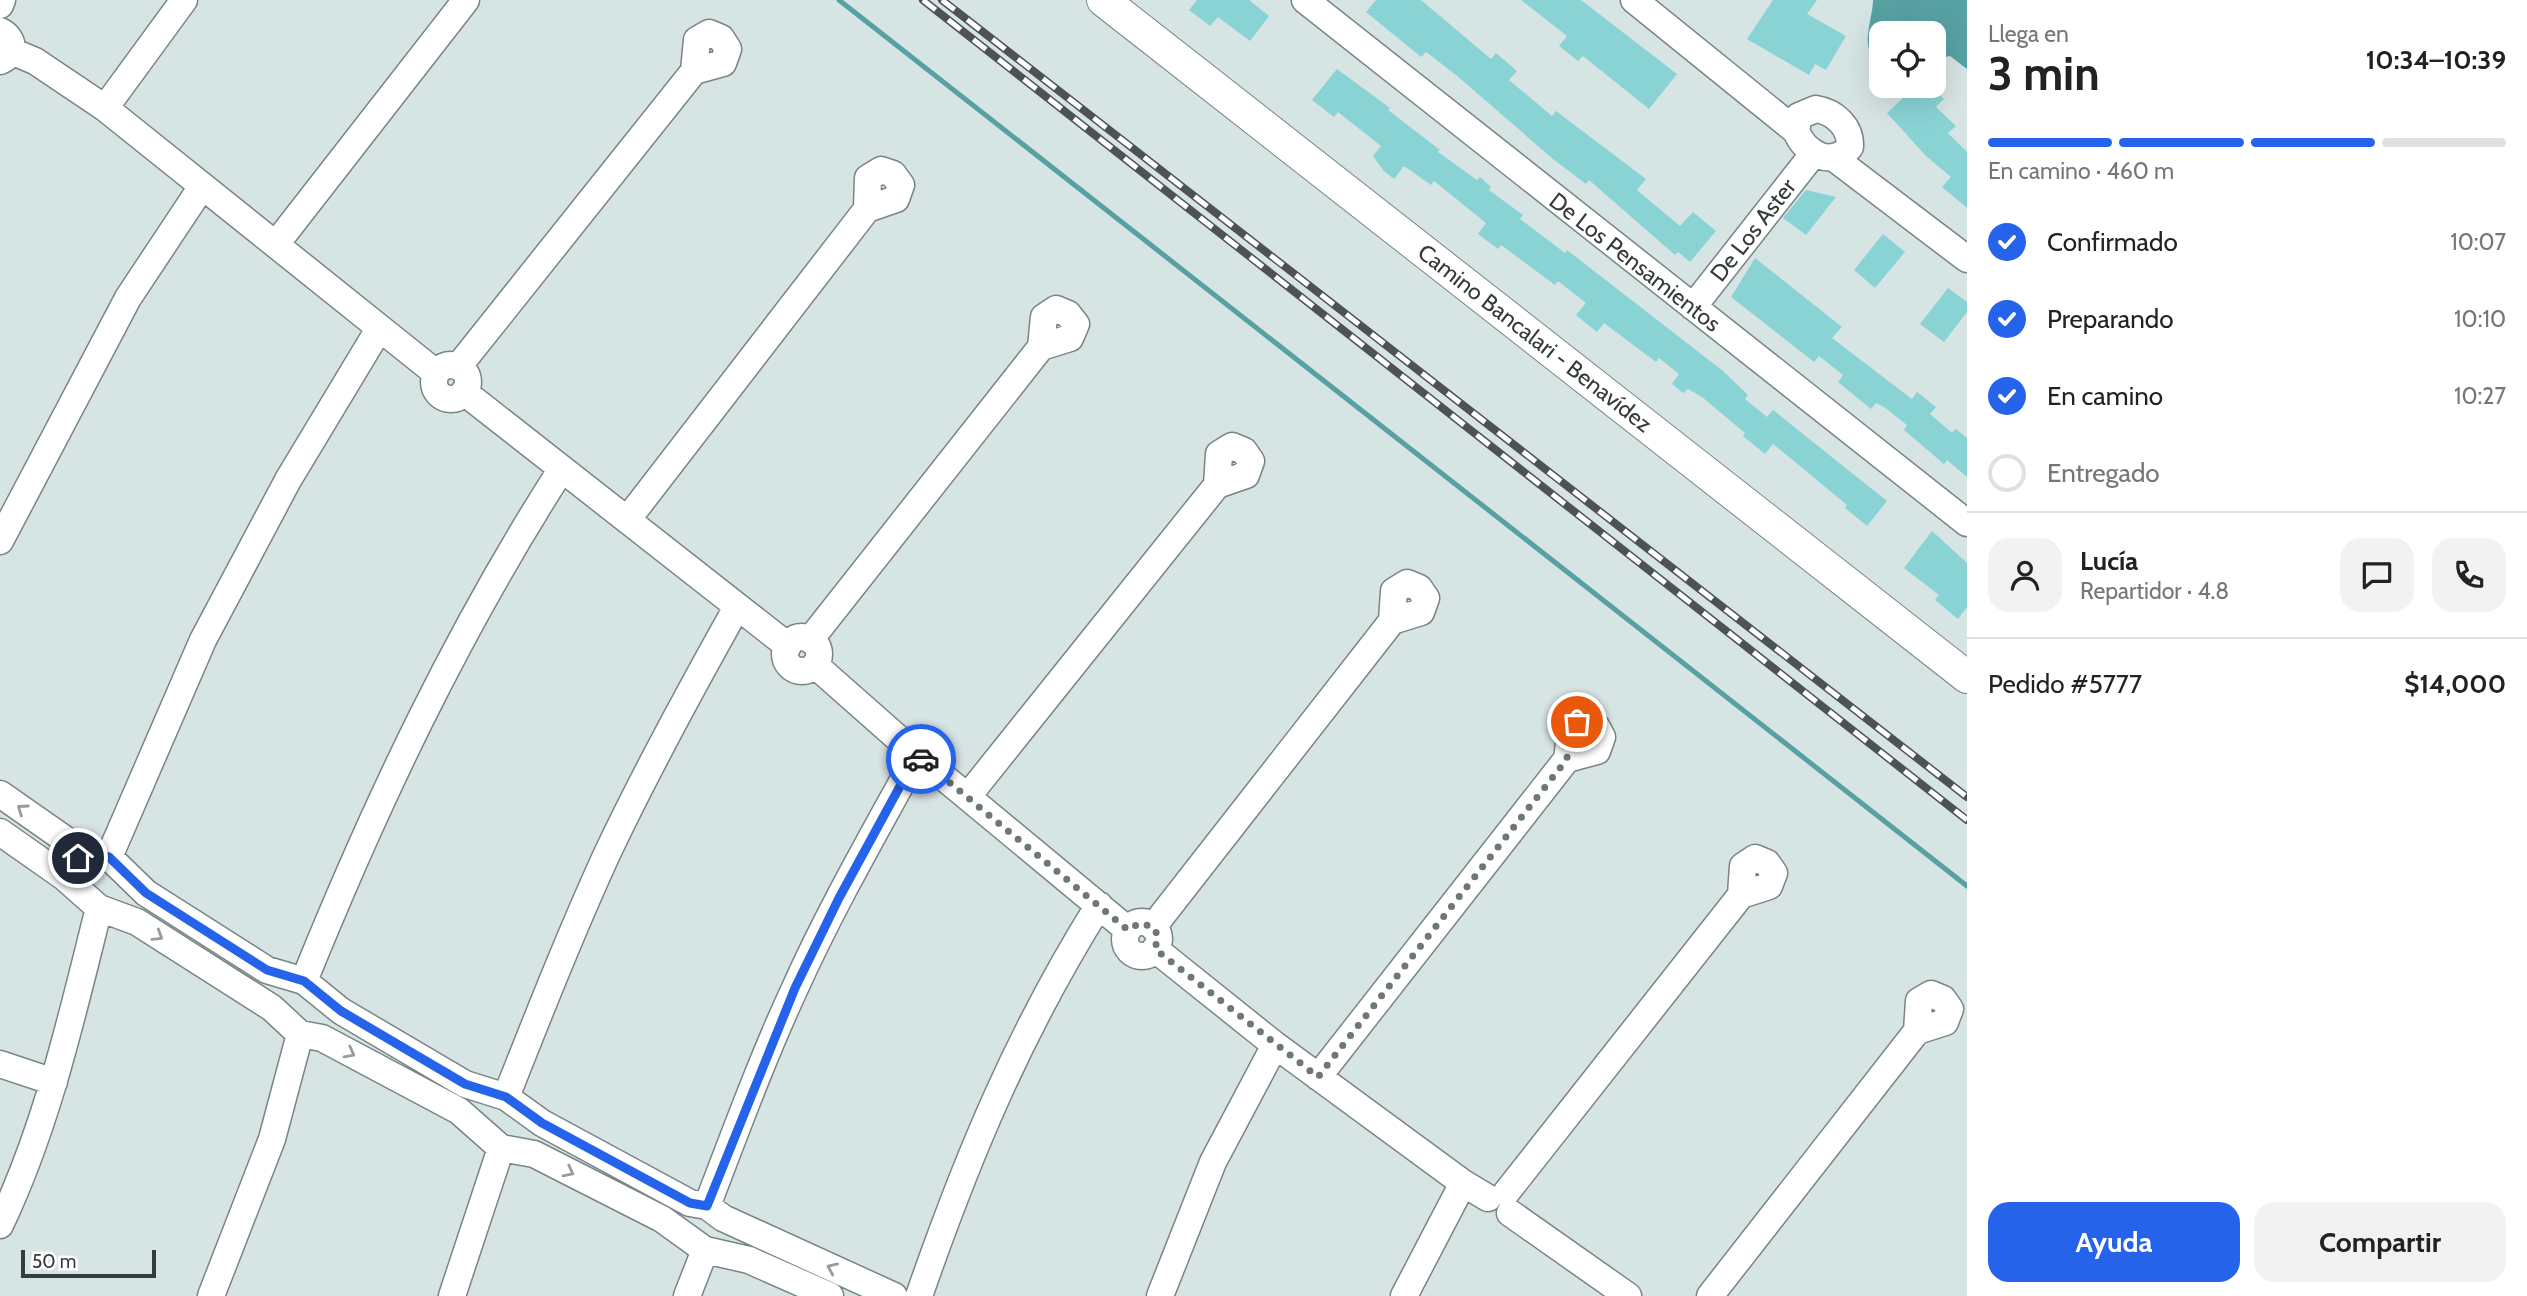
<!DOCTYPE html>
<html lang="es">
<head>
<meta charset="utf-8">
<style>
	:root { --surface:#fff; --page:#f2f2f2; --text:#222; --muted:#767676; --line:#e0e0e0; --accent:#2563eb }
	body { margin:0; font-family:Cabin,sans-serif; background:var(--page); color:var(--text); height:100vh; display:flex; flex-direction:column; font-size:26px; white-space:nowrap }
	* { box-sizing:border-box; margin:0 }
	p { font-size:23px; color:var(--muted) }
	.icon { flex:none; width:38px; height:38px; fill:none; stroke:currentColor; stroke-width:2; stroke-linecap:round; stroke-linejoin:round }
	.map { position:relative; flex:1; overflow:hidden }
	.sheet { display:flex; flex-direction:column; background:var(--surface); width:560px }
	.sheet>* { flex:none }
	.tools { position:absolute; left:1869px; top:21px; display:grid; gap:14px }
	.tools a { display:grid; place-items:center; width:77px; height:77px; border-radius:14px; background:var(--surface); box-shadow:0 7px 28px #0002; font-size:35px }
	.scale { position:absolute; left:21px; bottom:18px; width:135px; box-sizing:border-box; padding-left:7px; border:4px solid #353a3a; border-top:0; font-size:19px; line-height:24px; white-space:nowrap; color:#353a3a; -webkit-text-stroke:5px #fff; paint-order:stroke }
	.pin { position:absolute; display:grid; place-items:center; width:60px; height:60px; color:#fff; margin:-30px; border:4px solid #fff; border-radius:50%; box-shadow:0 2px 7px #0007 }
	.courier { position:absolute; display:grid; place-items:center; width:70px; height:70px; margin:-35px; border:5px solid #2563eb; border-radius:50%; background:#fff; color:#222; box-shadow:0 2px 9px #0007 }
	.head em { font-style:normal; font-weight:800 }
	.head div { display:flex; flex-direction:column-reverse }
	.head { display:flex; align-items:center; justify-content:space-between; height:119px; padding:0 21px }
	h1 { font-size:46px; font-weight:800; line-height:52px }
	.bar { display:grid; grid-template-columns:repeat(4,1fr); gap:10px 7px; align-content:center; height:84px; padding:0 21px }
	.bar i { height:9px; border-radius:5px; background:var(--line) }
	.bar .active { background:var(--accent) }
	.bar p { grid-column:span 4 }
	.line { display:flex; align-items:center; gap:18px; padding:0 21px; border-top:2px solid var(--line) }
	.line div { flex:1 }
	.round { display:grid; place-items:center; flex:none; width:74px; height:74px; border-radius:21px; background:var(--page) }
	ol { padding:0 21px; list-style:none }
	li { display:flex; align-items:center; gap:21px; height:77px }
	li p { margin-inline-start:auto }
	li .icon { padding:7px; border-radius:50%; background:var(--accent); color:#fff; stroke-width:4 }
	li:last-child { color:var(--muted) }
	li i { width:38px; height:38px; border:4px solid var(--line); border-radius:50% }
	.primary-button { display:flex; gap:14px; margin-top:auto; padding:14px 21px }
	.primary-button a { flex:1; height:80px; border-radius:21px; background:var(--accent); color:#fff; font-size:28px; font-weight:800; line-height:80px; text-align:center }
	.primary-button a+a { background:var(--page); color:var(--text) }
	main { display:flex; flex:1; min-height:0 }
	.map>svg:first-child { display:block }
	.water { fill:#57a1a3 }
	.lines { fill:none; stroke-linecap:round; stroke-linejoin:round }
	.stream { stroke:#57a1a3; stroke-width:5 }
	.building { fill:#89d3d5 }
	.minor-casing { stroke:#798585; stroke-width:29 }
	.major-casing { stroke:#798585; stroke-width:34 }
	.minor { stroke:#fff; stroke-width:26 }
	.major { stroke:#fff; stroke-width:32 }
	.rail-casing { stroke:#4d5353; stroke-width:8 }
	.rail { stroke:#fff; stroke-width:5; stroke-dasharray:16; stroke-linecap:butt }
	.oneway { stroke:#9a9c9c }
	.done { stroke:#6e7676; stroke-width:7; stroke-dasharray:0 12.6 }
	.route { stroke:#2563eb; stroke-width:9 }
	.labels { text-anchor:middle; stroke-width:6; stroke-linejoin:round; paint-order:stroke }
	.street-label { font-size:23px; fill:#353a3a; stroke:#fff }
</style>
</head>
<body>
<main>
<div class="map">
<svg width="1967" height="1296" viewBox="0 0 1967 1296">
	<rect width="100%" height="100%" fill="#d7e4e4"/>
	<path class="water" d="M1873,0H1967V69L1950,56L1934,60V33H1881V64C1857,51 1873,20 1873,0Z"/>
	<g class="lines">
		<path class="stream" d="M839,0L1967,886"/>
	</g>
	<path class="building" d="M1197,0H1249L1269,16L1250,41L1218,17L1210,26L1189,10Z
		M1376,0H1421L1491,59L1496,53L1517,71L1509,80L1552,116L1556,111L1646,179L1637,190L1680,226L1693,212L1716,231L1690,262L1678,252L1675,255L1589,180L1586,184L1553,159L1456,75L1426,52L1421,57L1366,12Z
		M1521,0H1581L1677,74L1649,109L1583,56L1578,61L1559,46L1567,36Z
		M1773,0H1817L1807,14L1846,36L1826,70L1815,64L1809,75L1747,39Z
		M1337,69L1390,108L1388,110L1440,150L1438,152L1477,180L1480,177L1491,187L1489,190L1523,215L1520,219L1565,253L1567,250L1723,371L1748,395L1745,399L1767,417L1773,410L1887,501L1867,526L1845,508L1847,505L1773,444L1765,454L1743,436L1745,433L1702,397L1688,389L1683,393L1672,384L1679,374L1659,358L1656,362L1604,323L1597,332L1576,315L1586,303L1558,281L1555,285L1501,245L1498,249L1478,234L1486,223L1434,181L1431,185L1404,166L1394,179L1384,171L1373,156L1381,146L1338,112L1334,117L1312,100Z
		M1916,86H1932L1944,99L1936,107L1956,126L1948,133L1967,152V208L1942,187L1951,177L1926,156L1887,113Z
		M1806,190L1836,197L1806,235L1783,218Z
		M1883,234L1905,252L1875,288L1854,270Z
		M1755,258L1842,327L1832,338L1912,399L1917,392L1936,407L1930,414L1952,433L1956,429L1967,438V477L1947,460L1944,464L1904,430L1907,425L1884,407L1876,403L1871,409L1838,382L1843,375L1819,356L1814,362L1731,297Z
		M1948,288L1967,302V312L1944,342L1920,324Z
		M1932,531L1967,563V607L1958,619L1935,600L1939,595L1904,568Z"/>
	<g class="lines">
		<defs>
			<path id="minor" d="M1305,0L1967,523
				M1634,0L1796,131
				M0,5L2,0
				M0,31C15,38 16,55 0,61
				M11,51L35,61L105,108L436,373
				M105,108L184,0
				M1816,109C1835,112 1851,127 1850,147C1831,169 1805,153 1796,131L1799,116Z
				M1834,158L1967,259
				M276,244L466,0
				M1693,307L1814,153
				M434 382a17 17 0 1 1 34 0a17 17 0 1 1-34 0Z
				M458,367L694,71L697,40L709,33L721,38L728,49L723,63L694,71
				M464,392L788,646
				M627,520L867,209L896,199L901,185L893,174L881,170L868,178L867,209
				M0,541L128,298L201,188
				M785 654a17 17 0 1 1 34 0a17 17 0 1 1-34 0Z
				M810,640L1041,347L1044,317L1056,309L1068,314L1076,324L1070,338L1041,347
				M815,665L917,755L1128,930
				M0,794L73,845L109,857L146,893L267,970L304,981L341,1011L465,1084L506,1097L542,1123L690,1203L707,1206L723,1218L894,1296
				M968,796L1217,485L1246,475L1251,461L1244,451L1232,446L1219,454L1217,485
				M0,832L64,877L99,908L137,922L272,1008L300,1034L322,1038L459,1111L501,1148L534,1154L662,1219L705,1250L749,1260L830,1296
				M109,857L203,640L288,480L379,329
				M1125 939a17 17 0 1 1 34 0a17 17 0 1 1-34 0Z
				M1153,927L1392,621L1421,612L1426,598L1419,588L1407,583L1394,591L1392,621
				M1155,949L1275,1045L1463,1183L1488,1198
				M304,981C376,803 457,632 561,470
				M0,1064L54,1082
				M1318,1077L1567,759L1571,728L1584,721L1596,726L1602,737L1597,751L1567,759
				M506,1097C538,1016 570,935 606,856C646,771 691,689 737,607
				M1506,1193L1741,895L1769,886L1774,873L1767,863L1755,858L1743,866L1741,895
				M707,1206C735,1133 762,1059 795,988C831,908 875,832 917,755
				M1510,1213L1628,1296
				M0,1225C48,1124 72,1015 99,908
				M211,1296L272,1139L300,1034
				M452,1296L501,1148
				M687,1296L705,1250
				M919,1296C968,1155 1019,1033 1099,905
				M1160,1296L1213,1162L1275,1045
				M1404,1296L1463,1183
				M1710,1296L1917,1031L1919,1001L1931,994L1943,999L1950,1009L1945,1022L1917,1031"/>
			<path id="major" d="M1103,0L1967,677"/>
		</defs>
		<use href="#minor" class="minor-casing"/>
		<use href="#major" class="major-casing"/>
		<use href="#minor" class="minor"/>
		<use href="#major" class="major"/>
		<defs>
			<path id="rail" d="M923,0L1967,820
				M942,0L1967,797"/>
		</defs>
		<use href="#rail" class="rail-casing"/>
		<use href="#rail" class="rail"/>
	</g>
	<defs><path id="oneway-chevron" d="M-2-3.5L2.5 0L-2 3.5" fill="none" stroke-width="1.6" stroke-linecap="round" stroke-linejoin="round" transform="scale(1.75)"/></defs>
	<g class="oneway">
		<use href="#oneway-chevron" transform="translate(22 809) rotate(-145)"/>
		<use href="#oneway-chevron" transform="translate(158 936) rotate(32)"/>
		<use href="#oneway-chevron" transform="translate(350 1053) rotate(28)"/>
		<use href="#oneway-chevron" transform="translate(569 1172) rotate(27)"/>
		<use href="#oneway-chevron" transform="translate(832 1268) rotate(-156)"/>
	</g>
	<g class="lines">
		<path class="done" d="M921,759L1128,930L1140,923L1153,927L1158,936L1155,949L1318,1077L1567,759L1568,736L1577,722"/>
		<path class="route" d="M78,858L90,851L109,857L146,893L267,970L304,981L341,1011L465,1084L506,1097L542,1123L690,1203L707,1206L795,988L839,898L917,755L921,759"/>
	</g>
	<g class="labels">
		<g class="street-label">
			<text transform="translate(1753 230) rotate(-52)" y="8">De Los Aster</text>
			<text transform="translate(1635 262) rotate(38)" y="8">De Los Pensamientos</text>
			<text transform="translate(1535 338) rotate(38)" y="8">Camino Bancalari - Benavídez</text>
		</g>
	</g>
</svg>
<div class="tools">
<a><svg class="icon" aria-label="locate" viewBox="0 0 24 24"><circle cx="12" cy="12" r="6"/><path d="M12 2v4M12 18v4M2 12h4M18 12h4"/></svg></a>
</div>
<div class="scale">50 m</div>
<div class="pin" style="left:1577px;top:722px;background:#ea580c"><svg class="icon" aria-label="bag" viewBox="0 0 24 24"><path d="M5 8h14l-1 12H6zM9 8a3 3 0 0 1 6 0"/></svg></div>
<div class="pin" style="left:78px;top:858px;background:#1f2937"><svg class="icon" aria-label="home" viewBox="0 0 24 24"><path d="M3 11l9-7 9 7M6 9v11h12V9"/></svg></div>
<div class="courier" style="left:921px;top:759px"><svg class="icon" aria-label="car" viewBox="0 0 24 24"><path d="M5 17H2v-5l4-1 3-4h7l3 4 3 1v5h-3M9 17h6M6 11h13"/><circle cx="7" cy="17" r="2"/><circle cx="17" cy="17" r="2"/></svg></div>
</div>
<section class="sheet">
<div class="head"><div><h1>3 min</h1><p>Llega en</p></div><em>10:34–10:39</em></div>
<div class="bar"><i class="active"></i><i class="active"></i><i class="active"></i><i></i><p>En camino · 460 m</p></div>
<ol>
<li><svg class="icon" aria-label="check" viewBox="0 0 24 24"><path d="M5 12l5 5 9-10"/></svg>Confirmado<p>10:07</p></li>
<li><svg class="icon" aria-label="check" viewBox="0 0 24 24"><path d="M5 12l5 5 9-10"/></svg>Preparando<p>10:10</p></li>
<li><svg class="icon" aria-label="check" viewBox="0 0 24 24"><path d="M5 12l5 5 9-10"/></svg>En camino<p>10:27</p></li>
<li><i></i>Entregado</li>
</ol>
<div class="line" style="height:126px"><a class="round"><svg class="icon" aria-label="person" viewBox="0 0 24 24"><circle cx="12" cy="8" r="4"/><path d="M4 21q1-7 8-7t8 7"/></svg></a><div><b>Lucía</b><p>Repartidor · 4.8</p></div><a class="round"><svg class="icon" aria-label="chat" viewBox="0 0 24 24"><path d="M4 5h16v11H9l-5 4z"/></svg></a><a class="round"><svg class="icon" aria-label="phone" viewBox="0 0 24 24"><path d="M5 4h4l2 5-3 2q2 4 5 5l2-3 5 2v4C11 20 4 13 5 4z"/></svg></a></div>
<div class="line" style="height:91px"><div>Pedido #5777</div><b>$14,000</b></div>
<div class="primary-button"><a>Ayuda</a><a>Compartir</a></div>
</section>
</main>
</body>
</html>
